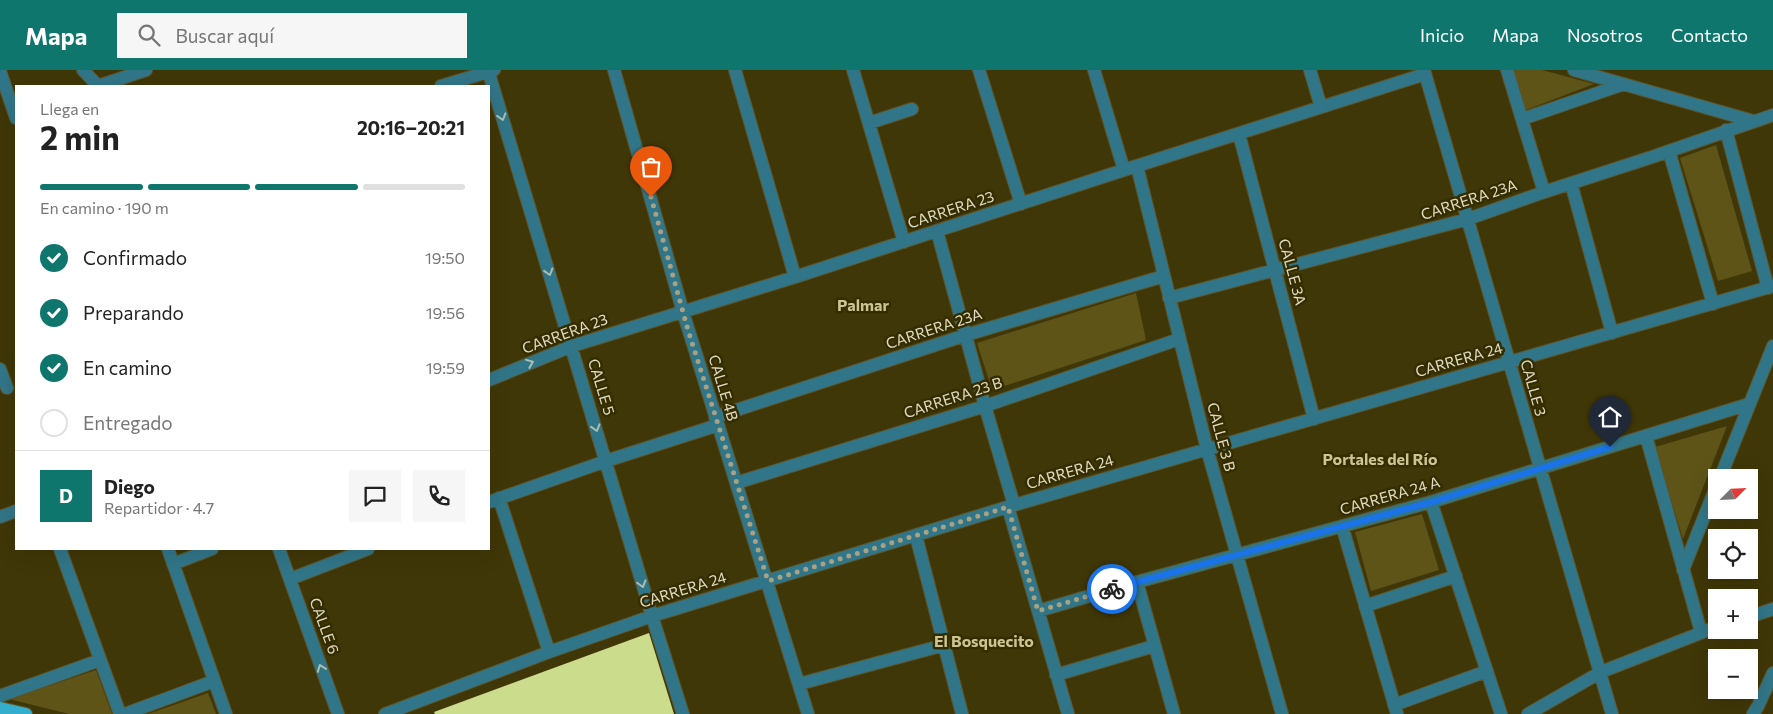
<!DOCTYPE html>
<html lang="es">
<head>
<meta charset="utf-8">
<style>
	:root { --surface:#fff; --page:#f6f6f6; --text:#222; --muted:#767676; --line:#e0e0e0; --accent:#0f766e }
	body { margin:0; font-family:Commissioner,sans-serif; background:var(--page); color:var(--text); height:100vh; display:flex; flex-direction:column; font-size:19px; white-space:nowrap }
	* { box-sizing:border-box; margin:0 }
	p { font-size:16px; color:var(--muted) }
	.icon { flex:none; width:28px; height:28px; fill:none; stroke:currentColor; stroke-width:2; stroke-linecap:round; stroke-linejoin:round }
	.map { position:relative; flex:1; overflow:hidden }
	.side { position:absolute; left:15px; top:15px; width:475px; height:465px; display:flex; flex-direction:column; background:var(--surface); border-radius:0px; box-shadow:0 5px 20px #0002 }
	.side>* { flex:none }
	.needle { width:32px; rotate:66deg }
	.tools { position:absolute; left:1708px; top:399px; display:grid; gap:10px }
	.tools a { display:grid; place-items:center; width:50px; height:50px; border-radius:0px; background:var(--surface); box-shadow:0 5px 20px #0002; font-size:25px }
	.pin { position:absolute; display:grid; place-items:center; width:42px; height:42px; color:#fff; margin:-51px -21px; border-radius:50% 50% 50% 0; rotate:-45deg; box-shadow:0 0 5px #0007 }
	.pin .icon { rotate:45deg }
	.courier { position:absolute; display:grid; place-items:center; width:50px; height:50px; margin:-25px; border:4px solid #1a73e8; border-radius:50%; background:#fff; color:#222; box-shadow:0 1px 6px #0007 }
	.overview em { font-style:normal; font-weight:700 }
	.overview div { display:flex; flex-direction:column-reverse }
	.overview { display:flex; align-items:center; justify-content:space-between; height:85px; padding:0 25px }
	h1 { font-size:32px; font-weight:700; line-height:38px }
	.bar { display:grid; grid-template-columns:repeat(4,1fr); gap:8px 5px; align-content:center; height:60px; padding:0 25px }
	.bar i { height:6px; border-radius:4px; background:var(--line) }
	.bar .selected { background:var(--accent) }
	.bar p { grid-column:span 4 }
	.line { display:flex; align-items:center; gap:12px; padding:0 25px; border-top:1px solid var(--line) }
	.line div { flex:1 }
	.round { display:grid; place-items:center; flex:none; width:52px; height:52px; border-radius:0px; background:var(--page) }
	ol { padding:0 25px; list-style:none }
	li { display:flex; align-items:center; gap:15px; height:55px }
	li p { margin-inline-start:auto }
	li .icon { padding:5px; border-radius:50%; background:var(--accent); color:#fff; stroke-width:4 }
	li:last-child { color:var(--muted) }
	li i { width:28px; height:28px; border:2px solid var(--line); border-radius:50% }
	header { display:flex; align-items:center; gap:30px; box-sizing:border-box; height:70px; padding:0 25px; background:var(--accent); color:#fff }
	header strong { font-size:24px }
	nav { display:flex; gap:28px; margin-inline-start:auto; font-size:18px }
	.search { width:350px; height:45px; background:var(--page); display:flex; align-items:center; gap:12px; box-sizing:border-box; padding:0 18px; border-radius:0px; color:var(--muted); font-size:19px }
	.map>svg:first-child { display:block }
	.green { fill:#5e5418 }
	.building { fill:#cbdd8d }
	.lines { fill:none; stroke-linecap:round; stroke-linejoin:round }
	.minor-casing { stroke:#5d552a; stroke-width:14 }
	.major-casing { stroke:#5d552a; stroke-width:14 }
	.minor { stroke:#317688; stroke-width:12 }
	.major { stroke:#35aecd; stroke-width:12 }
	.oneway { stroke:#acbdb2 }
	.done { stroke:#a8a282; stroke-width:5; stroke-dasharray:0 9 }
	.route { stroke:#1a73e8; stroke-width:6 }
	.labels { text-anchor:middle; stroke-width:5; stroke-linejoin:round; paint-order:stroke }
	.street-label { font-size:15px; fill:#e0dcc4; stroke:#352d00 }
	.neighbourhood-label { font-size:16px; font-weight:bold; fill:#cdc494; stroke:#352d00 }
</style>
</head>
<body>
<header>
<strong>Mapa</strong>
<div class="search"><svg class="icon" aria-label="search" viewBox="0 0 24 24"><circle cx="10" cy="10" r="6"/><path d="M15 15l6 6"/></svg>Buscar aquí</div>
<nav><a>Inicio</a><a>Mapa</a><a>Nosotros</a><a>Contacto</a></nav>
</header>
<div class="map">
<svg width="1773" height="644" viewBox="0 0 1773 644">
	<rect width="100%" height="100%" fill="#403708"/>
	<path class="green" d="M1512,0H1542L1594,14L1526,40Z
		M1716,75L1752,201L1718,211L1680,88Z
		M1136,223L1146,270L992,320L977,273Z
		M1727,356L1683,469L1655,377Z
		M1422,444L1439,500L1371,521L1355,462Z
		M96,600L112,644H69L9,629Z
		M208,623L216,644H148Z"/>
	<path class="building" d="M649,563L674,644H435L434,642Z"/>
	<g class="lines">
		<defs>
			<path id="minor" d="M83,0L98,16
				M488,0L652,546L683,644
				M614,0L683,242L808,644
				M735,0L795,207
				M853,0L904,172
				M979,0L1021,134
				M1094,0L1124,100
				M1310,0L1321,37
				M1424,0L1612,644
				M1507,0L1544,122
				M1574,0L1753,51
				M0,1L16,48
				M98,16L146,0
				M441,16L494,0
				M1522,49L1624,14
				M869,53L912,39
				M1726,60L1768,218
				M1239,64L1314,349
				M1669,81L1713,234
				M1137,96L1207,379L1282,644
				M1571,113L1612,263
				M937,161L985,336L1014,435
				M1169,228L1468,149L1544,122L1652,87L1773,45
				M0,299L7,318
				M489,310L572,276L795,207L1124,100L1425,4
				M715,347L966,265L1164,206
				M1646,366L1701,562
				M1720,408L1773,276
				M736,413L985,336L1179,269
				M499,428L549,582
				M489,432L606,391L718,355
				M1431,432L1501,644
				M1008,437L1068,644
				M0,447L16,441
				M1342,456L1397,644
				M916,466L962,644
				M60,479L120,644
				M168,479L226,644
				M279,479L338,644
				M173,494L212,479
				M1683,500L1716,417
				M290,509L368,479
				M1137,512L1174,644
				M1365,536L1456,506
				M1038,541L1137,512L1431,432L1749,334
				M1749,547L1773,539
				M1056,605L1154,576
				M799,614L944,575
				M0,626L100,590
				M1394,635L1487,601
				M125,644L214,611
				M385,644L549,582L652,546L1014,435L1773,216
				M1528,644L1601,602L1716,557
				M1753,644L1758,636L1773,603"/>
			<path id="major" d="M0,638L26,644"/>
		</defs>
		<use href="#minor" class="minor-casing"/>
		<use href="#major" class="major-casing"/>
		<use href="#minor" class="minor"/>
		<use href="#major" class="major"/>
	</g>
	<defs><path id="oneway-chevron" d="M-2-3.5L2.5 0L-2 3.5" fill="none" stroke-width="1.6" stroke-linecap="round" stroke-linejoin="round" transform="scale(1.25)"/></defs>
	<g class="oneway">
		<use href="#oneway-chevron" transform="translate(502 47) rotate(73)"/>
		<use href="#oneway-chevron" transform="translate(549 202) rotate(73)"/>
		<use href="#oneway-chevron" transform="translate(530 293) rotate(-22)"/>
		<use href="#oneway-chevron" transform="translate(596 358) rotate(73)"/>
		<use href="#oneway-chevron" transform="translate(642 514) rotate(74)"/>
		<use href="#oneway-chevron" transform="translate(321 598) rotate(-110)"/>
	</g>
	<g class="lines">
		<path class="done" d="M651,127L688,260L768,511L1008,437L1038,541L1112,519"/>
		<path class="route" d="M1112,519L1432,432L1610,377"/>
	</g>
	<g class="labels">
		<g class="street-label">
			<text transform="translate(1469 130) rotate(-18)" y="5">CARRERA 23A</text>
			<text transform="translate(951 140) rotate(-18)" y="5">CARRERA 23</text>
			<text transform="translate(1292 202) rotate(75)" y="5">CALLE 3A</text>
			<text transform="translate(934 259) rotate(-18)" y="5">CARRERA 23A</text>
			<text transform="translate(565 264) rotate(-20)" y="5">CARRERA 23</text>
			<text transform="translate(1459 290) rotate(-16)" y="5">CARRERA 24</text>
			<text transform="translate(601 317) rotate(73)" y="5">CALLE 5</text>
			<text transform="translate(723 318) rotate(73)" y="5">CALLE 4B</text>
			<text transform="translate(1533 318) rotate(74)" y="5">CALLE 3</text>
			<text transform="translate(953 328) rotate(-18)" y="5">CARRERA 23 B</text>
			<text transform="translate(1221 367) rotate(75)" y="5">CALLE 3 B</text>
			<text transform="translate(1070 402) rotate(-16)" y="5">CARRERA 24</text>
			<text transform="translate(1390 426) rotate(-16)" y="5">CARRERA 24 A</text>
			<text transform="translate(683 520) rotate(-17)" y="5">CARRERA 24</text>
			<text transform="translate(324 556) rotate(70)" y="5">CALLE 6</text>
		</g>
		<g class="neighbourhood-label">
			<text x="863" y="241">Palmar</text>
			<text x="1380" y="395">Portales del Río</text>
			<text x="984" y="577">El Bosquecito</text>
		</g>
	</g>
</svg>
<div class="tools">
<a><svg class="needle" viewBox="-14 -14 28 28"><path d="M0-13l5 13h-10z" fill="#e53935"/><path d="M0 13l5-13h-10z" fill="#767676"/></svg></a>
<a><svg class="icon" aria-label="locate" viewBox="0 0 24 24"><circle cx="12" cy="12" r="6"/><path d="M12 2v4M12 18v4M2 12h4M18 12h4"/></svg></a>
<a>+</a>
<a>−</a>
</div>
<div class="pin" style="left:651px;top:127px;background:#ea580c"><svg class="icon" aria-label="bag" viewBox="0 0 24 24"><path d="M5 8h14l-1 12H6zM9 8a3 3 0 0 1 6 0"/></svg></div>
<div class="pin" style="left:1610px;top:377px;background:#1f2937"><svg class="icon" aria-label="home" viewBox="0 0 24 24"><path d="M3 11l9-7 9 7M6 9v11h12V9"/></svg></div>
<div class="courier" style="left:1112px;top:519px"><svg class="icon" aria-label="bike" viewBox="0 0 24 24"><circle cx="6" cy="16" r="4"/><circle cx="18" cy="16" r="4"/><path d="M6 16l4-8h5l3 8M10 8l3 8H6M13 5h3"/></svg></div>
<section class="side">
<div class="overview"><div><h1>2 min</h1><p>Llega en</p></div><em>20:16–20:21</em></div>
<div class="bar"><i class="selected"></i><i class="selected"></i><i class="selected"></i><i></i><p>En camino · 190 m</p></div>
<ol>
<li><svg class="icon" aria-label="check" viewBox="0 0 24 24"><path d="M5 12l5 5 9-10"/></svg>Confirmado<p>19:50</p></li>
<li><svg class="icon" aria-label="check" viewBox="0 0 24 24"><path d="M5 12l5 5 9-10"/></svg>Preparando<p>19:56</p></li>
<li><svg class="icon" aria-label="check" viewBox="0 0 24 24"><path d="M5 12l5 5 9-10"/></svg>En camino<p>19:59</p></li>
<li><i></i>Entregado</li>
</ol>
<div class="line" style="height:90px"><b class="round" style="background:var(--accent);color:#fff">D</b><div><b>Diego</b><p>Repartidor · 4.7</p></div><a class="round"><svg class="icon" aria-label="chat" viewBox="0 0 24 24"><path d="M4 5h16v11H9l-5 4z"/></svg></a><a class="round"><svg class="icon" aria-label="phone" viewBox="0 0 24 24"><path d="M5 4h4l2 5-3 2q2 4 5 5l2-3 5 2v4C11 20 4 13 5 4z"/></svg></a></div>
</section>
</div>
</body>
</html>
